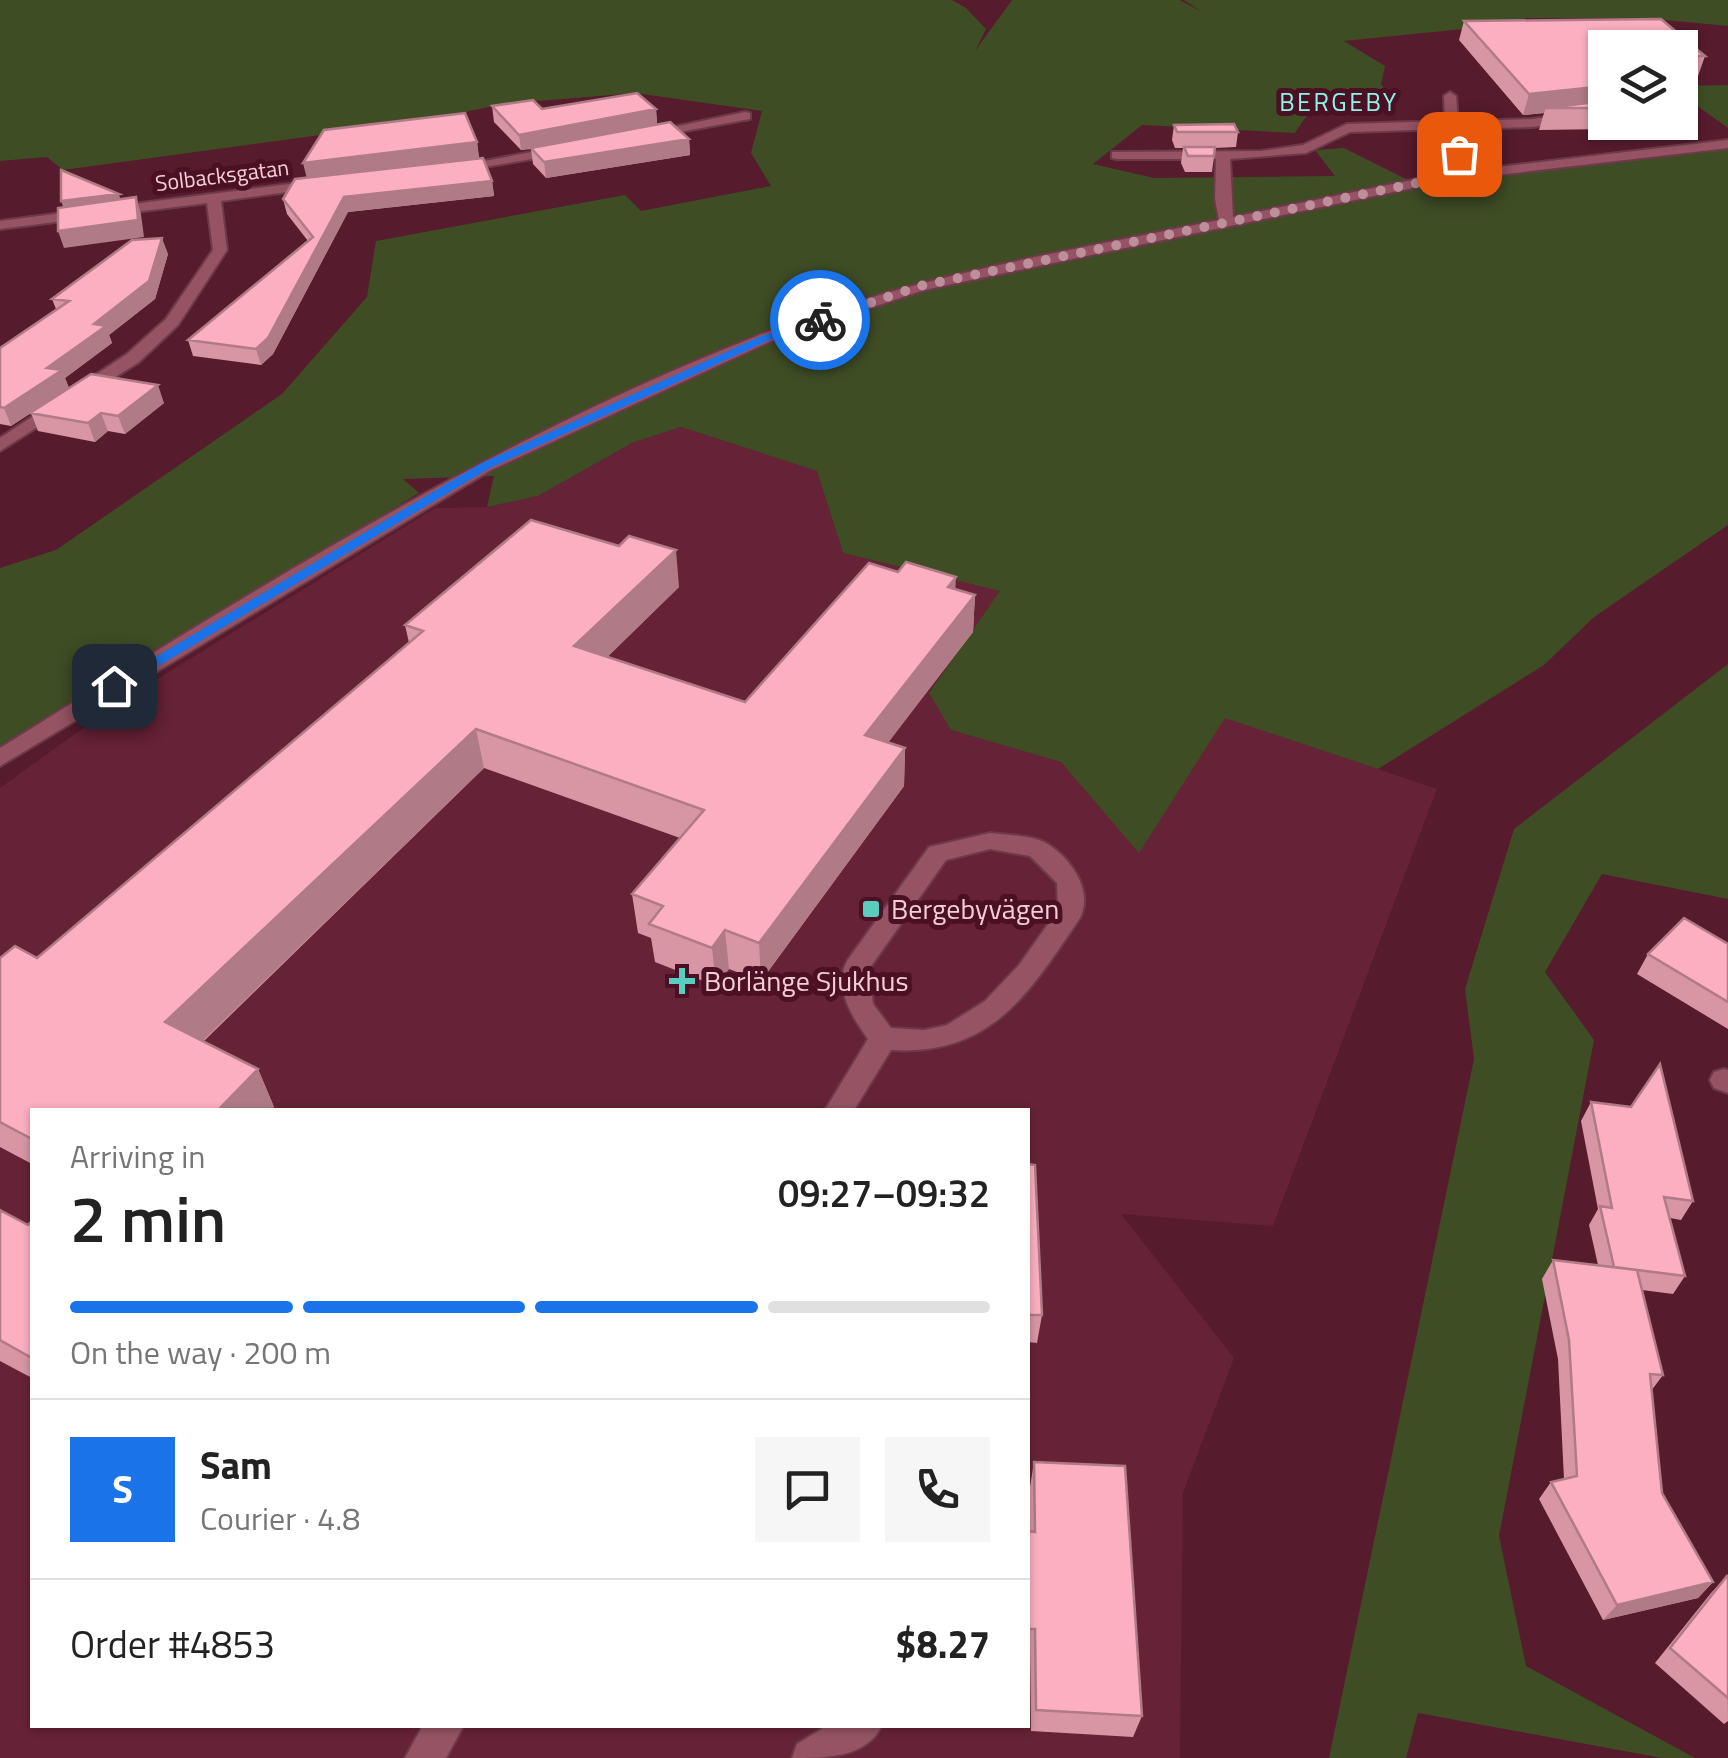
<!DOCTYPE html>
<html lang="en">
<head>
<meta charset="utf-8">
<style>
	:root { --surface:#fff; --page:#f6f6f6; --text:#222; --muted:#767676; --line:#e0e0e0; --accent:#1a73e8 }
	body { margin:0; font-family:"Titillium Web",sans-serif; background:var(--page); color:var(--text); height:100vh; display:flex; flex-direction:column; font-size:38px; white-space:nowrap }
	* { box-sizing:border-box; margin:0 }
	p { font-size:32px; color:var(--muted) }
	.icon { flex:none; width:55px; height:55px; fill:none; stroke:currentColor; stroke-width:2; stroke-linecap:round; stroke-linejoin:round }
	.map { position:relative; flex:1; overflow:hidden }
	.sheet { position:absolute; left:30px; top:1108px; width:1000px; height:620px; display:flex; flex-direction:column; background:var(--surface); border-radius:0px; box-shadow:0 2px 8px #0004 }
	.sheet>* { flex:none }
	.tools { position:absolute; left:1588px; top:30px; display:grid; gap:20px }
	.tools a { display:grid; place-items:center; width:110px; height:110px; border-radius:0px; background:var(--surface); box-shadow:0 2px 8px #0004; font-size:50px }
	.pin { position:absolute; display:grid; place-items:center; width:85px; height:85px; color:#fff; margin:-42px; border-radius:20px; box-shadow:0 5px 15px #0006 }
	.courier { position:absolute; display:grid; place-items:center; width:100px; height:100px; margin:-50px; border:8px solid #1a73e8; border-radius:50%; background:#fff; color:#222; box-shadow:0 2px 12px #0007 }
	.head em { font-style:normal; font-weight:600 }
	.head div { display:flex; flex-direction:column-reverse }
	.head { display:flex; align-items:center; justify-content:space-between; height:170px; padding:0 40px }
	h1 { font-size:65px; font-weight:600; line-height:75px }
	.bar { display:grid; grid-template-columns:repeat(4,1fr); gap:15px 10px; align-content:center; height:120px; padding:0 40px }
	.bar i { height:12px; border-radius:8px; background:var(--line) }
	.bar .selected { background:var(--accent) }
	.bar p { grid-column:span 4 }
	.line { display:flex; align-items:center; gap:25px; padding:0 40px; border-top:2px solid var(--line) }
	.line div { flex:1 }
	.round { display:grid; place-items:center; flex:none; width:105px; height:105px; border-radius:0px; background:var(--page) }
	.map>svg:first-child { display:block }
	.built { fill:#662236; fill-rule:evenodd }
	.green { fill:#3f4d25 }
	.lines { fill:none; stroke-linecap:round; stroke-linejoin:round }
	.minor-casing { stroke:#6d3a4b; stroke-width:4 }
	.minor { fill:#955363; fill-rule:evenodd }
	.wall { fill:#d896a5 }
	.shaded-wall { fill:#b07a86 }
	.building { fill:#fbafc0; stroke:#b07a86; stroke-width:2.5 }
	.route { fill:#1a73e8 }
	.done { stroke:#bd8f9a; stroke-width:10; stroke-dasharray:0 18 }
	.poi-dot { fill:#58cec0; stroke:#4b1023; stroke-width:4 }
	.labels { text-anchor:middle; stroke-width:10; stroke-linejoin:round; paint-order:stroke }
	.far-street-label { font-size:22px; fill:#f4ced5; stroke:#4b1023 }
	.far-neighbourhood-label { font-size:25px; letter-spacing:2.5px; fill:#8df5e8; stroke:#4b1023 }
	.poi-label { font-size:28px; fill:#f4ced5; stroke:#4b1023; text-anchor:start }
</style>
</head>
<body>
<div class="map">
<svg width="1728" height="1758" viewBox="0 0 1728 1758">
	<rect width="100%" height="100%" fill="#561b2d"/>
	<path class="built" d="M681,427L817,471L843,553L1001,591L951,730L1061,762L1139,852L1225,717L1437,789L1273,1226L1121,1214L1234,1358L1183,1493L1180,1758H0V788L115,705L435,508L487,507L538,496L632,443ZM32,1110H1028V1725H32Z"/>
	<path class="green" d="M0,0H952L966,8L986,29L975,51L1012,0H1180L1202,12L1184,0H1728V26L1645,18H1527L1483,27L1344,41L1385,66L1381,84L1393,101C1339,91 1327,83 1295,133L1142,125L1093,164L1154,178L1335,176L1315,150L1344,148L1420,186L1624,157L1728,148V525L1594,617L1544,665L1378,769L1225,718L1139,853L1061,762L951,730L929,693L1000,591L843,553L817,471L681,427L632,443L538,496L487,507L494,476L403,479L419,493L0,747V568L56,550L282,394L367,297L376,241L625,195L641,211L771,186L751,153L762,111L635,93L503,104L417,122L63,170L47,157L0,161Z
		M1728,85V128L1689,100L1680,99V86Z
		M1728,664V899L1602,874L1545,972L1594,1040L1499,1536L1526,1666L1695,1758H1662L1418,1713L1406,1758H1329L1474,1059L1465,989L1514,829Z"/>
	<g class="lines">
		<defs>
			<path id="minor" d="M1450,92L1456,96L1458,121L1532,119L1605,110V118L1532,127L1460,129L1466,154L1456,172L1728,140V148L1446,181L924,290L769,342L491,470L0,766V748C244,596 489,441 757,336C906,277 1063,252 1219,220L1215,199L1216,159H1117L1112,158V152L1261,151L1303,145L1347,124L1445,121L1444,96ZM1447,129L1452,154L1441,174L1233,217L1230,159L1306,153L1350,132Z
				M745,112L750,113V119L647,138L640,134Z
				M563,146L570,150L568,153L455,172L448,168Z
				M321,180L328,184L326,187L221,201L227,250L178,325L139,362L0,451V438L127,354L166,319L213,250L207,203L0,229V221Z
				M990,833C1006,835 1032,835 1046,843C1070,857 1094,890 1080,918C1029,993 992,1056 891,1050L854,1110H825L868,1039C853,1018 833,988 847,961L929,847ZM990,849L1030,856L1057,883L1058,910L1019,965L985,1001L947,1025L924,1030L891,1028L873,1004L869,969L946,860Z
				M1724,1069L1728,1070V1093L1714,1088L1710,1080L1714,1072Z
				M423,1725H464L446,1758H405Z
				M828,1725H882C867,1758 826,1758 792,1758L797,1744Z"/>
		</defs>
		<use href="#minor" class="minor-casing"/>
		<use href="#minor" class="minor"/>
	</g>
	<path class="wall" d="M1661,19L1705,56L1698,76H1680V48H1605V122H1679L1677,128L1539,130L1544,113L1523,115L1459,40L1464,21Z
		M1680,80L1691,88L1680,119Z
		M492,106L542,109H656L657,124L689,139L690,155L546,178L533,164L531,149L521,150L494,122Z
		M1174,125L1238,132L1236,147L1215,148L1212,172H1185L1181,163L1183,148H1175L1172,140Z
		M477,142L479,158L492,181L494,196L348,212L273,354L261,365L193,356L188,340L308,241L287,214L283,199L307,178Z
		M168,254L155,299L109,335L112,343L65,378L69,388L164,403L125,434L108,431L95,442L38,431L31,413L11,426L0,424V348L56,309L52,299Z
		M679,587L607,657L745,702L956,589L975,595L973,632L888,742L905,748L904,786L761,981L729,969L716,986L655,962L651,938L638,933L632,894L680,838L484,768L203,1042L258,1069L274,1107L32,1110V1164L0,1147V958H37L409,643L405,625Z
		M1728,944V1029L1637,974L1648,954Z
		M1591,1102L1693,1201L1681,1220L1670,1218L1685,1276L1673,1294L1642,1290L1663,1375L1651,1391L1662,1493L1713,1582L1698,1598L1603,1620L1539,1499L1551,1482L1564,1479L1558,1359L1542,1279L1553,1260L1598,1265L1589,1225L1598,1209L1581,1121Z
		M1028,1164L1042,1315L1037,1343L1028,1342Z
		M0,1210L28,1225L32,1221V1378L0,1361Z
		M1034,1462L1142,1716L1133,1737L1031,1731L1030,1652H1028V1531L1030,1532V1487Z
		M1727,1576L1728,1721L1724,1724L1655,1663L1711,1593Z"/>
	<path class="shaded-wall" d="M1605,86V106L1546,108L1544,113L1523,115L1529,94Z
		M656,109L657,125L521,150L519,135Z
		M689,139L690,155L546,178L544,162Z
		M477,142L479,158L307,179L303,163Z
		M492,181L494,196L348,212L273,354L261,365L256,349L344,197Z
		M119,194L121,202L64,209L61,201Z
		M136,197L141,214L144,237L64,248L58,231Z
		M162,238L168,254L155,299L109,335L112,343L65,378L69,388L11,426L4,408L94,324Z
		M158,385L164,403L125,434L118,416Z
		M101,413L108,431L95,442L88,423Z
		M676,550L679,587L580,684L574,646Z
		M956,577L954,614L948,587Z
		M975,595L973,632L865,773V735Z
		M476,729L484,768L183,1060L165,1022Z
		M905,748L904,786L761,981L759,943Z
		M725,930L729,969L716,986L712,948Z
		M258,1069L274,1107L272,1110H218Z
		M1713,1582L1698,1598L1603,1620L1617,1605Z"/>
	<path class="building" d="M1661,19L1705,56H1680V48H1605V86L1529,94L1464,21Z
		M1680,80L1691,88L1680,89Z
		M637,93L656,109L519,135L492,106L533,100L542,109Z
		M1605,101V108H1546Z
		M465,113L477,142L303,163L324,130Z
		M670,122L689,139L544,162L531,148Z
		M1234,124L1238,132H1177L1174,125Z
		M1184,147H1215L1214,156H1188Z
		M483,158L492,181L344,197L268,338L256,349L188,340L313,237L283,199L295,179Z
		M61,170L119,194L61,201Z
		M136,197L138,220L58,231V208Z
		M162,238L149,281L94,324L106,326L47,368L62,370L4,408L0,407V348L69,301L52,299L132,240Z
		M91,374L158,385L118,416L101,413L88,423L30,413Z
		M531,520L619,546L629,536L676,550L574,646L745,702L869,563L898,572L906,562L956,577L948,587L975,595L865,735L905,748L759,943L725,930L712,948L649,924L663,906L632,894L704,810L476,729L165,1022L258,1069L218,1110H32V1139L0,1122V958L15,946L37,958L423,631L405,625Z
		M1684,918L1728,944V1002L1648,954Z
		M1660,1064L1693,1201L1664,1197L1685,1276L1614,1267L1600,1206L1612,1208L1591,1102L1631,1107Z
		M1028,1164L1035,1165L1042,1315H1028Z
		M0,1210L28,1225L32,1221V1358L0,1340Z
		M1553,1260L1637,1270L1663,1375L1650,1374L1662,1493L1713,1582L1617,1605L1551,1482L1577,1476L1569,1340Z
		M1034,1462L1125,1466L1142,1716L1036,1710L1035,1629H1028V1531L1035,1532Z
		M1727,1576L1728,1577V1698L1670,1648Z"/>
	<path class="route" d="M820,317L824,322L767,341L488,469L120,689L107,686L480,464L759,337Z"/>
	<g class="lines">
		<path class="done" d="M820,320L920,286L1446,177L1459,154"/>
	</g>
	<g class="poi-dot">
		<rect x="861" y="899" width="20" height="20" rx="5"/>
		<path d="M677 966h10v10h10v10h-10v10h-10v-10h-10v-10h10z"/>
	</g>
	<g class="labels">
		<g class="far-street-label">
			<text transform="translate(222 175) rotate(-7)" y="8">Solbacksgatan</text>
		</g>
		<g class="far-neighbourhood-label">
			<text x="1339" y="111">BERGEBY</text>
		</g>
		<g class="poi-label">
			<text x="891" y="919">Bergebyvägen</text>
			<text x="704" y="991">Borlänge Sjukhus</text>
		</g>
	</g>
</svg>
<div class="tools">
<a><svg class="icon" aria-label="layers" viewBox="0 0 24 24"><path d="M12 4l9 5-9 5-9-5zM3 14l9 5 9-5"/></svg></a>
</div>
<div class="pin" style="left:1459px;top:154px;background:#ea580c"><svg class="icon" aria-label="bag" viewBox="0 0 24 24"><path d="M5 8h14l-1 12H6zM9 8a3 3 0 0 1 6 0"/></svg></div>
<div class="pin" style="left:114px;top:686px;background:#1f2937"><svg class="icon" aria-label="home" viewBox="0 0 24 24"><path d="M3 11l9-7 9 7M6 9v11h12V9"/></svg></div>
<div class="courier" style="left:820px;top:320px"><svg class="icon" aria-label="bike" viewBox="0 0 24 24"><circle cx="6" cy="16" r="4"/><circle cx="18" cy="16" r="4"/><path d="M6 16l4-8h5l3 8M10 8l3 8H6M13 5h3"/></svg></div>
<section class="sheet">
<div class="head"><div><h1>2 min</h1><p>Arriving in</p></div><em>09:27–09:32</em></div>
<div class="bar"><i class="selected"></i><i class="selected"></i><i class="selected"></i><i></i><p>On the way · 200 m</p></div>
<div class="line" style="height:180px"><b class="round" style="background:var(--accent);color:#fff">S</b><div><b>Sam</b><p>Courier · 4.8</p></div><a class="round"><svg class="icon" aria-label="chat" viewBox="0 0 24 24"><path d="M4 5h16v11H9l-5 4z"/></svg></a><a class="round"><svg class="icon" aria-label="phone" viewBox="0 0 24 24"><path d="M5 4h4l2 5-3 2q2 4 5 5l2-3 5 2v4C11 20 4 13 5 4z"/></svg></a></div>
<div class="line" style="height:130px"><div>Order #4853</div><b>$8.27</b></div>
</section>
</div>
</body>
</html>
